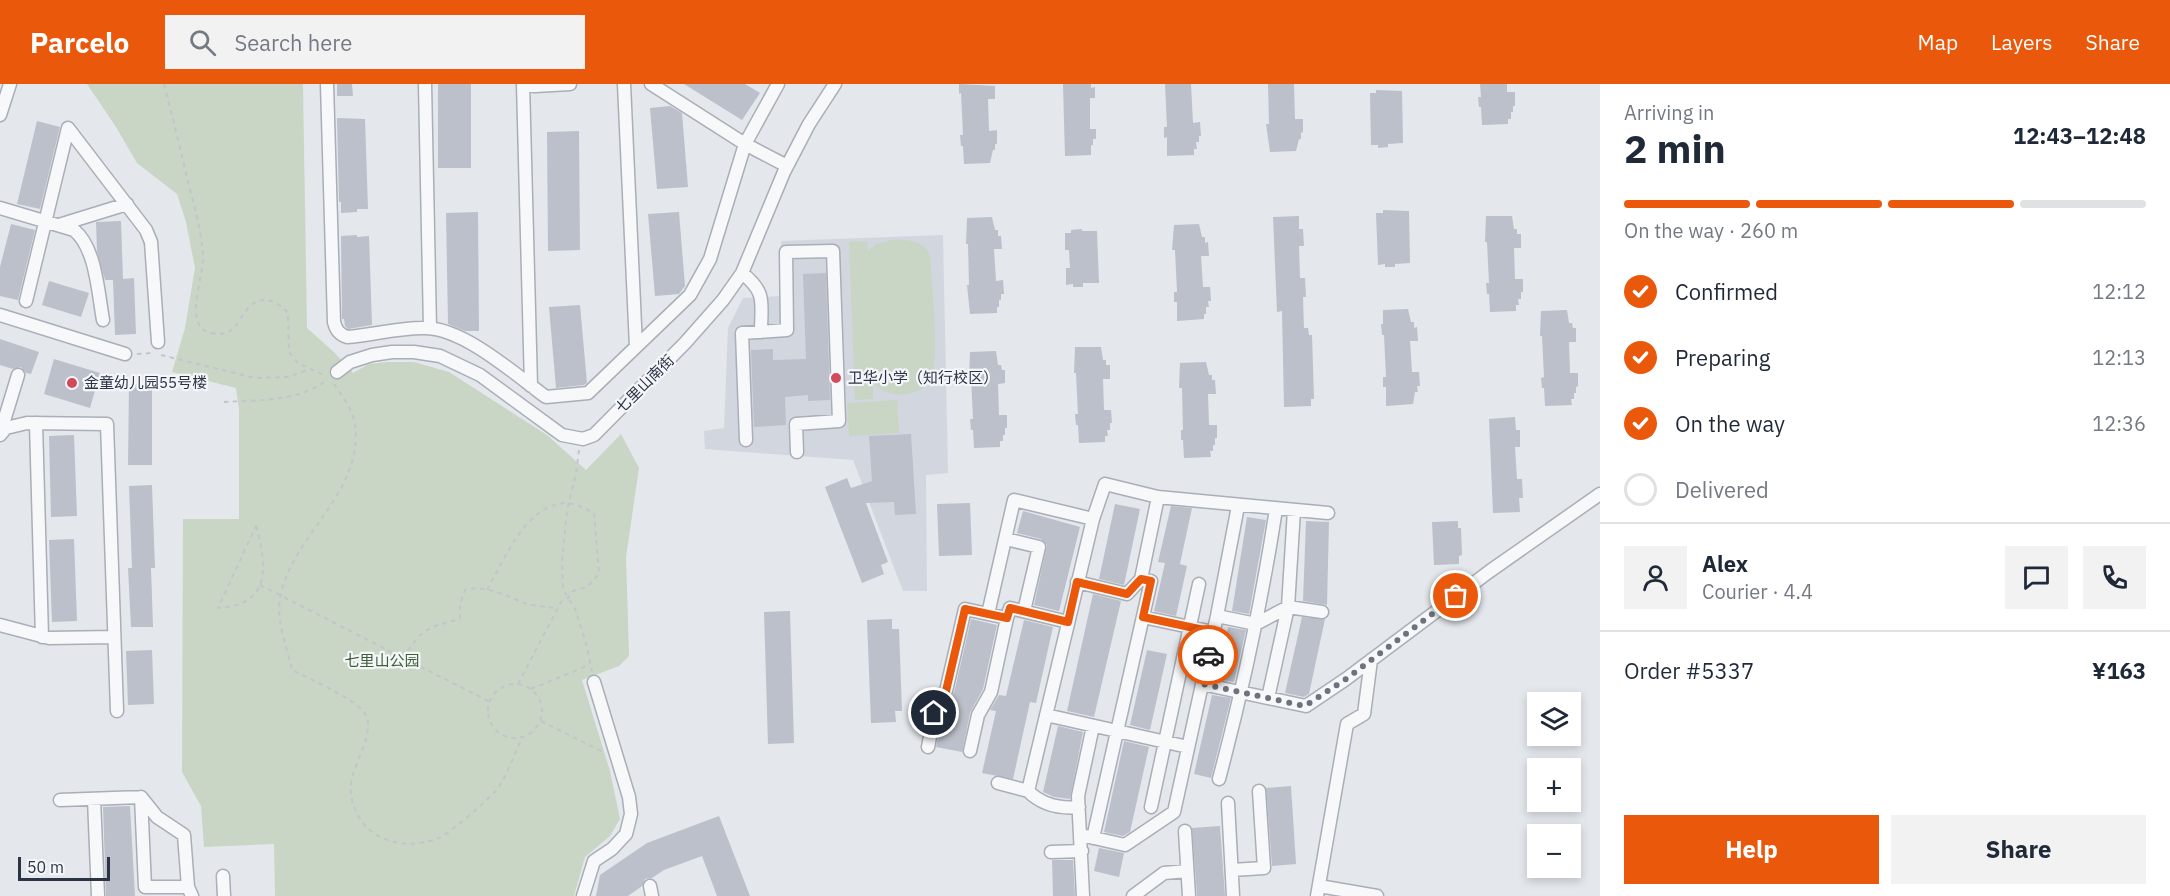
<!DOCTYPE html>
<html lang="en">
<head>
<meta charset="utf-8">
<style>
	:root { --surface:#fff; --page:#f2f2f3; --text:#1f2937; --muted:#747a83; --line:#e0e1e3; --accent:#ea580c }
	body { margin:0; font-family:"IBM Plex Sans","Noto Sans SC",sans-serif; background:var(--page); color:var(--text); height:100vh; display:flex; flex-direction:column; font-size:22px; white-space:nowrap }
	* { box-sizing:border-box; margin:0 }
	p { font-size:20px; color:var(--muted) }
	.icon { flex:none; width:33px; height:33px; fill:none; stroke:currentColor; stroke-width:2; stroke-linecap:round; stroke-linejoin:round }
	.map { position:relative; flex:1; overflow:hidden }
	.drawer { display:flex; flex-direction:column; background:var(--surface); width:570px }
	.drawer>* { flex:none }
	.buttons { position:absolute; left:1527px; top:608px; display:grid; gap:12px }
	.buttons a { display:grid; place-items:center; width:54px; height:54px; border-radius:0px; background:var(--surface); box-shadow:0 3px 9px #0003; font-size:30px }
	.scale { position:absolute; left:18px; bottom:15px; width:92px; box-sizing:border-box; padding-left:6px; border:3px solid #2b3445; border-top:0; font-size:16px; line-height:21px; white-space:nowrap; color:#2b3445; -webkit-text-stroke:4px #f4f6f9; paint-order:stroke }
	.pin { position:absolute; display:grid; place-items:center; width:51px; height:51px; color:#fff; margin:-26px; border:3px solid #fff; border-radius:50%; box-shadow:0 2px 6px #0007 }
	.courier { position:absolute; display:grid; place-items:center; width:60px; height:60px; margin:-30px; border:4px solid #ea580c; border-radius:50%; background:#fff; color:#222; box-shadow:0 2px 8px #0007 }
	.headline em { font-style:normal; font-weight:700 }
	.headline div { display:flex; flex-direction:column-reverse }
	.headline { display:flex; align-items:center; justify-content:space-between; height:102px; padding:0 24px }
	h1 { font-size:39px; font-weight:700; line-height:45px }
	.bar { display:grid; grid-template-columns:repeat(4,1fr); gap:9px 6px; align-content:center; height:72px; padding:0 24px }
	.bar i { height:8px; border-radius:4px; background:var(--line) }
	.bar .current { background:var(--accent) }
	.bar p { grid-column:span 4 }
	.line { display:flex; align-items:center; gap:15px; padding:0 24px; border-top:2px solid var(--line) }
	.line div { flex:1 }
	.round { display:grid; place-items:center; flex:none; width:63px; height:63px; border-radius:0px; background:var(--page) }
	ol { padding:0 24px; list-style:none }
	li { display:flex; align-items:center; gap:18px; height:66px }
	li p { margin-inline-start:auto }
	li .icon { padding:6px; border-radius:50%; background:var(--accent); color:#fff; stroke-width:4 }
	li:last-child { color:var(--muted) }
	li i { width:33px; height:33px; border:3px solid var(--line); border-radius:50% }
	.action { display:flex; gap:12px; margin-top:auto; padding:12px 24px }
	.action a { flex:1; height:69px; border-radius:0px; background:var(--accent); color:#fff; font-size:24px; font-weight:700; line-height:69px; text-align:center }
	.action a+a { background:var(--page); color:var(--text) }
	header { display:flex; align-items:center; gap:36px; box-sizing:border-box; height:84px; padding:0 30px; background:var(--accent); color:#fff }
	header strong { font-size:28px }
	nav { display:flex; gap:33px; margin-inline-start:auto; font-size:21px }
	.search { width:420px; height:54px; background:var(--page); display:flex; align-items:center; gap:15px; box-sizing:border-box; padding:0 21px; border-radius:0px; color:var(--muted); font-size:22px }
	main { display:flex; flex:1; min-height:0 }
	.map>svg:first-child { display:block }
	.built { fill:#d2d6de }
	.green { fill:#c9d6c5 }
	.building { fill:#bbc0ca }
	.lines { fill:none; stroke-linecap:round; stroke-linejoin:round }
	.minor-casing { stroke:#a9aeb7; stroke-width:15 }
	.path { stroke:#c2c5cb; stroke-width:2; stroke-dasharray:4.5 4.5; stroke-linecap:butt }
	.minor { stroke:#f7f8fa; stroke-width:12 }
	.done { stroke:#6c737f; stroke-width:6; stroke-dasharray:0 10.8 }
	.route { stroke:#ea580c; stroke-width:8 }
	.poi-dot { fill:#d1495b; stroke:#f4f6f9; stroke-width:2 }
	.labels { text-anchor:middle; stroke-width:4.5; stroke-linejoin:round; paint-order:stroke }
	.poi-label { font-size:15px; fill:#2b3445; stroke:#f4f6f9; text-anchor:start }
	.street-label { font-size:15px; fill:#2b3445; stroke:#f4f6f9 }
	.park-label { font-size:15px; fill:#3f6138; stroke:#f4f6f9 }
</style>
</head>
<body>
<header>
<strong>Parcelo</strong>
<div class="search"><svg class="icon" aria-label="search" viewBox="0 0 24 24"><circle cx="10" cy="10" r="6"/><path d="M15 15l6 6"/></svg>Search here</div>
<nav><a>Map</a><a>Layers</a><a>Share</a></nav>
</header>
<main>
<div class="map">
<svg width="1600" height="812" viewBox="0 0 1600 812">
	<rect width="100%" height="100%" fill="#e4e7ec"/>
	<path class="built" d="M943,151L948,389L926,391L927,507H903L853,376L705,365L704,347L724,344L728,244L743,214L783,212L781,157Z"/>
	<path class="green" d="M87,0H303L307,244L335,269L353,289L369,280L387,278H414L449,288L547,351L586,386L621,350L639,384L626,473L629,572L619,582L582,596L610,687L620,735L610,752L585,773L574,812H275L274,760L204,763L201,722L182,688L183,435H239V325L236,304L172,288L185,244L195,184L186,138L177,110L137,79L116,43Z
		M891,156C906,155 923,156 930,171C931,196 941,278 930,296C926,304 916,309 907,310C894,312 883,308 873,299V315L855,316L849,158L867,157L868,167L876,160Z
		M897,316L899,349L849,352L847,319Z"/>
	<path class="building" d="M337,0H352L353,12H337Z
		M438,0H471V84H438Z
		M684,0H745L760,9L742,36Z
		M959,0L995,2V15H988L989,47L997,46V60H995V66H993L990,79L964,80L963,62H961L960,51H963L961,9L959,10Z
		M1063,0H1091V4L1095,3V14H1090V45H1096V55H1093V61H1091V71L1065,72Z
		M1165,0H1191L1193,39L1200,38L1201,52H1199V58H1196L1197,65H1194V71L1167,72V53L1164,54V43H1167Z
		M1268,0H1294L1295,35H1303V48L1301,49V55H1299L1296,67L1270,68L1266,40H1269Z
		M1480,0H1507V8H1515V22H1513V28H1511V35H1508V40L1482,41L1481,23H1479L1478,13H1481Z
		M1376,6L1402,7L1403,59L1388,60V63L1378,64V61H1371L1370,9H1376Z
		M670,22L682,29L688,103L657,105L650,24Z
		M337,34L365,35L368,125H357V128L341,129V118H339Z
		M37,37L60,43L40,125L17,120Z
		M579,47L580,166L548,167L547,48Z
		M1383,126L1409,127L1410,179L1395,180V183H1385V180L1378,181L1376,129H1383Z
		M478,128L479,247H465L448,240L446,129Z
		M679,128L685,202L679,210L655,212L648,130Z
		M1299,132V145H1303L1304,162H1299L1300,194H1305L1306,213H1303L1304,244H1308L1309,251H1312L1314,315H1311V322L1284,323L1282,227L1277,228L1273,133Z
		M1486,132H1512L1514,145H1517V150H1521V164H1514L1515,195H1523V208H1521V215H1518L1519,221H1516V227L1490,228L1489,210H1487L1486,199H1489L1487,158H1485Z
		M992,133L995,146H998V152H1001L1002,165H994L996,197L1003,196L1004,210H1001V216H999V223H997V229L970,230L967,201H969L968,160H966L967,134Z
		M121,137L123,195L134,194L136,250L115,251L113,196H105L97,167L96,138Z
		M11,140L35,146L18,216L0,212V183Z
		M1199,140L1202,153H1205V159L1208,158L1209,172H1201L1203,203H1210L1211,217H1208L1209,223H1206V230H1204V235L1177,237V218H1174V208H1177L1175,166H1172L1174,141Z
		M1082,145V147H1097L1099,199H1083V203H1073V200L1066,201V184H1070L1069,166H1065V149H1071V146Z
		M357,151V153L369,152L372,241L348,245L345,242L344,235H342L341,152Z
		M826,189L830,316L808,317V311L785,313L786,341L754,343L751,266L773,265V276L806,275L803,190Z
		M49,197L89,209L81,233L42,221Z
		M580,221L587,299L584,301L556,304L549,223Z
		M1408,225L1411,238H1414V244L1417,243L1418,257H1410L1412,288H1419L1420,302H1417L1418,308H1415L1413,320L1386,322V303H1383V293H1386L1384,251H1382L1381,240H1383V226Z
		M1567,226L1569,239H1572L1573,244H1576V258H1569L1570,289H1578V302L1576,303V309H1574V315H1571L1572,321L1545,322L1544,304H1542L1541,294L1544,293L1542,252H1540L1541,227Z
		M0,255L39,268L31,290L26,289L21,283L13,285L0,281Z
		M1075,263H1101L1103,276H1106V281H1110V295H1103L1104,326H1111L1112,339H1110V346H1107L1108,352H1105V358L1079,359L1078,341H1076L1075,330H1078L1076,289H1074Z
		M996,267L998,281H1001L1002,286H1005V299L998,300L999,331H1007V344H1005V351H1003V357H1000V363L974,364L973,346H971L970,335H973L971,294H969L970,268Z
		M54,275L100,289L90,324L44,310Z
		M1206,278L1209,291H1212V296H1215L1216,310H1208L1209,341H1217V354H1215V361H1213V367H1210L1211,373L1184,374L1183,356H1181V346H1183L1182,304H1179L1180,279Z
		M129,300H152V381H128Z
		M1515,333L1516,346H1520V363H1515L1517,395H1522L1523,414H1519L1520,428L1493,429L1489,335Z
		M911,350L916,430L895,431L894,418L866,419L888,478L881,481L884,490L862,499L825,403L847,394L851,404L872,397L869,352Z
		M74,351L77,432L51,433L49,352Z
		M152,401L155,484H151L153,543H131L128,484H132L129,402Z
		M970,419L972,471L939,472L937,420Z
		M1115,420L1140,425L1124,501L1099,495Z
		M1171,422L1192,424L1180,480L1187,482L1176,532L1154,527L1165,479L1158,478Z
		M1023,427L1080,443L1059,527L1034,521L1047,461L1041,455L1017,449Z
		M1247,433L1266,436L1249,530L1232,527Z
		M1306,437L1329,438L1327,521L1303,517Z
		M1458,437V444H1461L1462,471L1459,472V480L1434,481L1432,438Z
		M74,455L77,537L52,538L49,456Z
		M1093,510L1121,517L1094,633L1067,627Z
		M790,527L794,659L768,660L764,528Z
		M1302,533L1325,535L1309,610L1304,613L1285,609Z
		M892,535V545H899L902,627H895L896,638L871,639L867,536Z
		M971,535L997,541L983,605L970,629L962,668L936,663L945,617L949,616L954,609Z
		M1024,536L1053,543L1036,619L1030,618L1013,695L982,689L996,627L990,626L999,611L1006,612Z
		M1228,543L1246,546L1234,598L1217,595Z
		M152,566L154,620L128,621L126,567Z
		M1147,566L1167,570L1150,646L1130,641Z
		M1212,611L1231,614L1211,694L1194,690Z
		M1058,642L1083,648L1070,715L1054,713L1043,708Z
		M1124,657L1149,663L1130,748L1123,752L1104,748Z
		M1291,702L1296,780L1272,782L1266,704Z
		M130,722L135,812H106L103,723Z
		M719,732L750,812H717L702,772L664,786L652,794L645,795L642,802L628,812H596L600,791L647,759Z
		M1220,742L1225,812H1197L1192,744Z
		M1099,764L1124,769L1119,793L1094,787Z
		M1052,776H1073L1075,812H1053Z"/>
	<g class="lines">
		<defs>
			<path id="minor" d="M327,0L334,238C336,246 339,250 347,253C374,251 400,243 426,244C465,245 516,291 546,313L588,309L690,211L710,175L745,60L778,0
				M425,0L430,244
				M523,0L531,302
				M523,0L535,2L570,0
				M624,0L636,263
				M651,0L745,60L787,82
				M0,31L10,0
				M0,124L74,146C96,164 98,208 103,236
				M59,141L127,120
				M742,189C767,209 761,218 761,248
				M26,217L68,44L146,146L151,158L158,258
				M0,231L125,270
				M337,288L350,278L372,271L392,268H414L440,272L480,291L562,351L583,355L594,351L685,259L723,216L742,189L784,88L809,40L835,0
				M36,339L42,553
				M0,350L18,291
				M0,351L6,344L27,339L107,340L117,627
				M746,356L742,249L787,246L786,168L833,167L839,337L796,340L797,368
				M1093,435L1105,400L1158,413L1328,429
				M1006,455L1039,463L1024,527
				M1077,498L1127,510L1141,495
				M1217,532L1256,540L1288,523L1322,528
				M1143,533L1213,548
				M1007,534L1010,524L1068,538
				M0,541L49,554L114,553
				M1202,600L1306,622L1346,595L1490,487L1600,410
				M1268,614L1288,523L1294,426
				M1046,631L1188,663
				M928,663L938,612L946,607L965,525L988,530L1014,416L1093,435L1028,707L998,699
				M970,667L978,631L991,608L1007,534L988,530
				M1219,695C1243,605 1262,516 1276,425
				M1028,707C1042,721 1059,725 1079,723
				M141,713L145,803H188
				M94,715L98,812
				M60,716L141,713L157,733L184,751L188,803L192,812
				M1228,719L1233,812
				M1151,723L1199,500
				M1185,747L1189,812
				M1081,751L1125,761L1174,728L1217,532L1238,422
				M1093,754L1151,497L1141,495L1158,413
				M1051,768L1082,767
				M1232,786L1264,784L1259,707
				M223,792L224,812
				M650,802L652,812
				M1319,802L1377,812
				M583,812L594,777L612,765L626,750L631,730L629,713L594,598
				M1083,812L1078,712L1093,642
				M1133,812L1164,789L1187,787
				M1317,812L1347,640L1364,630L1371,576"/>
		</defs>
		<use href="#minor" class="minor-casing"/>
		<path class="path" d="M164,0C172,31 180,63 187,94C194,121 202,147 203,175C203,194 183,244 211,249C236,254 236,237 249,223C262,210 278,217 288,229L289,268L298,279L326,292
			M137,270L152,269
			M161,271L255,294L288,293L310,285
			M334,300C342,312 353,326 355,340C364,410 291,451 280,514C276,537 287,563 292,586C308,594 360,617 366,631C376,653 347,686 351,710C357,754 401,769 439,754C449,750 492,713 498,704C508,690 514,670 522,654
			M224,318C258,316 300,318 328,295
			M579,366L576,390L567,426L562,479L563,505L575,525L586,559L592,587
			M256,442C267,482 272,521 218,524Z
			M260,501L490,618
			M487,506C504,476 527,418 568,419C577,420 586,425 594,429L599,490L587,503L573,507L568,514L561,518L518,600
			M403,574C423,544 425,544 460,535V520L465,506C485,500 506,512 524,519C535,522 546,523 557,524
			M488 627a27 27 0 1 1 54 0a27 27 0 1 1-54 0Z
			M531,605L589,581
			M541,637L603,668"/>
		<use href="#minor" class="minor"/>
	</g>
	<g class="lines">
		<path class="done" d="M1208,571L1202,600L1305,622L1346,595L1456,512"/>
		<path class="route" d="M934,629L938,612L946,607L965,525L1007,534L1010,524L1068,538L1077,498L1127,510L1141,495L1151,497L1143,533L1213,548L1208,571"/>
	</g>
	<g class="poi-dot">
		<circle cx="836" cy="294" r="6"/>
		<circle cx="72" cy="299" r="6"/>
	</g>
	<g class="labels">
		<g class="poi-label">
			<text x="848" y="299">卫华小学（知行校区）</text>
			<text x="84" y="304">金童幼儿园55号楼</text>
		</g>
		<g class="street-label">
			<text transform="translate(645 300) rotate(-45)" y="5">七里山南街</text>
		</g>
		<g class="park-label">
			<text x="382" y="582">七里山公园</text>
		</g>
	</g>
</svg>
<div class="buttons">
<a><svg class="icon" aria-label="layers" viewBox="0 0 24 24"><path d="M12 4l9 5-9 5-9-5zM3 14l9 5 9-5"/></svg></a>
<a>+</a>
<a>−</a>
</div>
<div class="scale">50 m</div>
<div class="pin" style="left:1456px;top:512px;background:#ea580c"><svg class="icon" aria-label="bag" viewBox="0 0 24 24"><path d="M5 8h14l-1 12H6zM9 8a3 3 0 0 1 6 0"/></svg></div>
<div class="pin" style="left:934px;top:629px;background:#1f2937"><svg class="icon" aria-label="home" viewBox="0 0 24 24"><path d="M3 11l9-7 9 7M6 9v11h12V9"/></svg></div>
<div class="courier" style="left:1208px;top:571px"><svg class="icon" aria-label="car" viewBox="0 0 24 24"><path d="M5 17H2v-5l4-1 3-4h7l3 4 3 1v5h-3M9 17h6M6 11h13"/><circle cx="7" cy="17" r="2"/><circle cx="17" cy="17" r="2"/></svg></div>
</div>
<section class="drawer">
<div class="headline"><div><h1>2 min</h1><p>Arriving in</p></div><em>12:43–12:48</em></div>
<div class="bar"><i class="current"></i><i class="current"></i><i class="current"></i><i></i><p>On the way · 260 m</p></div>
<ol>
<li><svg class="icon" aria-label="check" viewBox="0 0 24 24"><path d="M5 12l5 5 9-10"/></svg>Confirmed<p>12:12</p></li>
<li><svg class="icon" aria-label="check" viewBox="0 0 24 24"><path d="M5 12l5 5 9-10"/></svg>Preparing<p>12:13</p></li>
<li><svg class="icon" aria-label="check" viewBox="0 0 24 24"><path d="M5 12l5 5 9-10"/></svg>On the way<p>12:36</p></li>
<li><i></i>Delivered</li>
</ol>
<div class="line" style="height:108px"><a class="round"><svg class="icon" aria-label="person" viewBox="0 0 24 24"><circle cx="12" cy="8" r="4"/><path d="M4 21q1-7 8-7t8 7"/></svg></a><div><b>Alex</b><p>Courier · 4.4</p></div><a class="round"><svg class="icon" aria-label="chat" viewBox="0 0 24 24"><path d="M4 5h16v11H9l-5 4z"/></svg></a><a class="round"><svg class="icon" aria-label="phone" viewBox="0 0 24 24"><path d="M5 4h4l2 5-3 2q2 4 5 5l2-3 5 2v4C11 20 4 13 5 4z"/></svg></a></div>
<div class="line" style="height:78px"><div>Order #5337</div><b>¥163</b></div>
<div class="action"><a>Help</a><a>Share</a></div>
</section>
</main>
</body>
</html>
